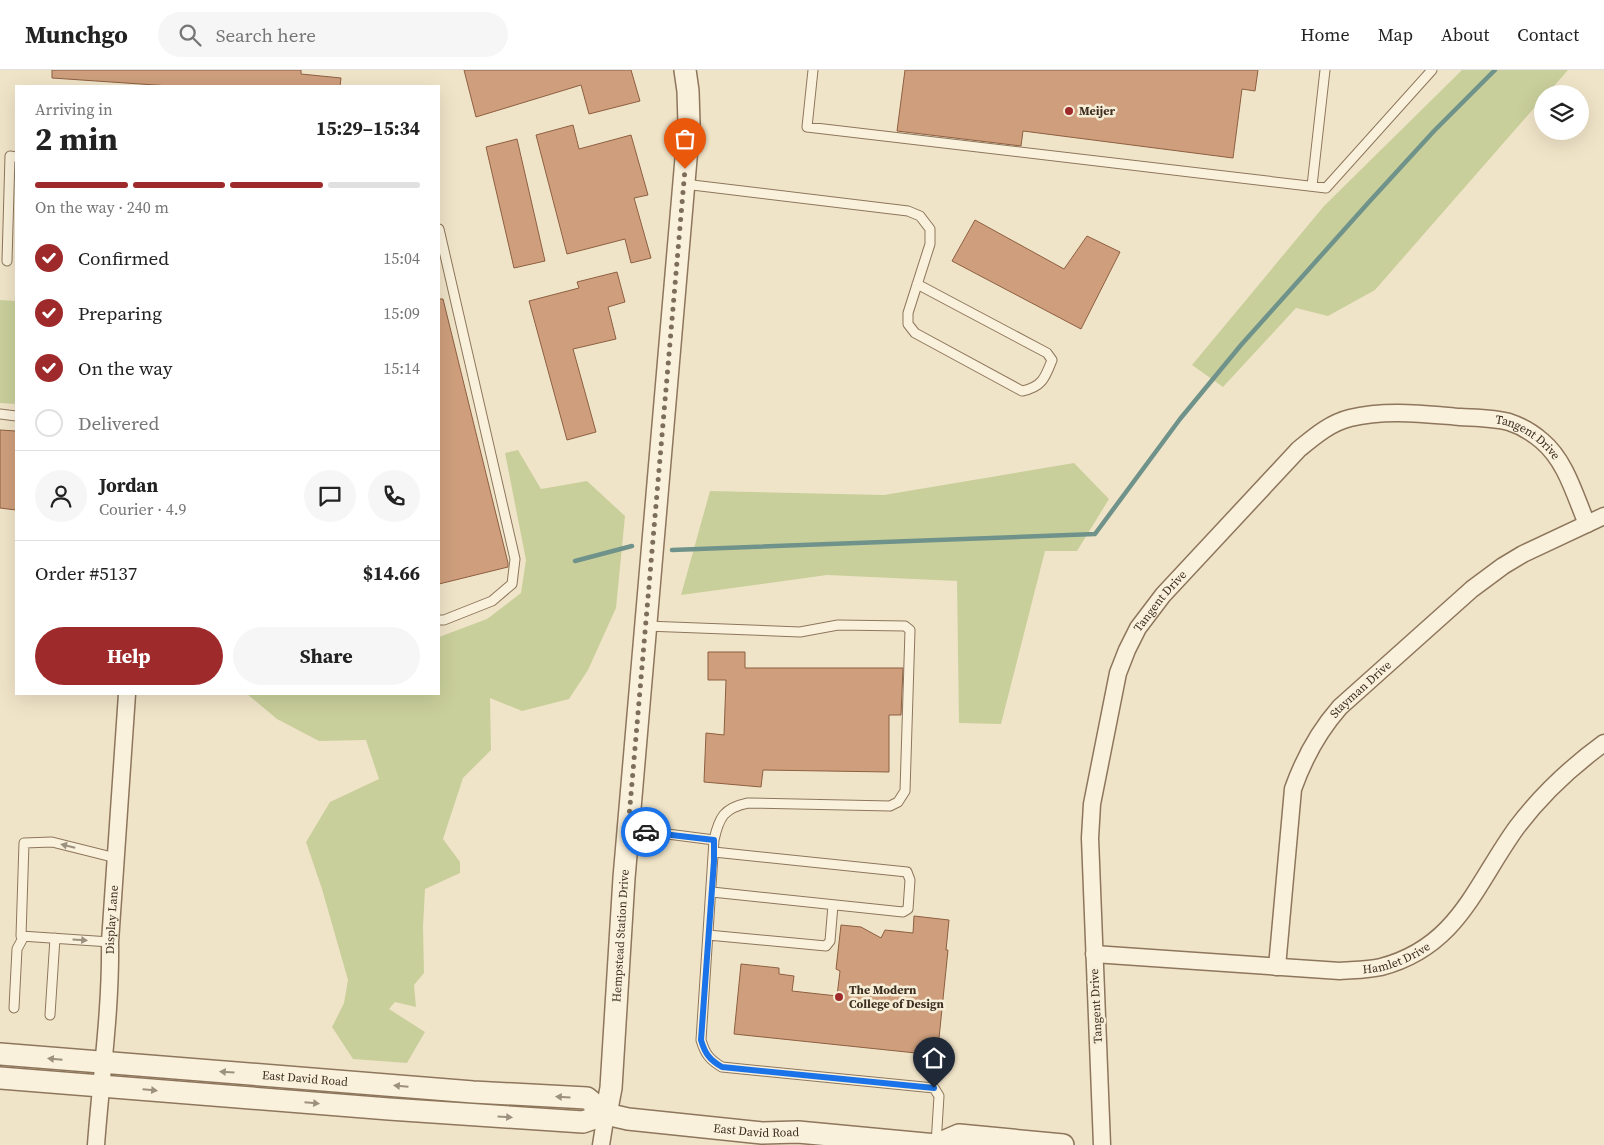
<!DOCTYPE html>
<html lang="en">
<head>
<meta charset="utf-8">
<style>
	:root { --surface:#fff; --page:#f6f6f6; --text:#222; --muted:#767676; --line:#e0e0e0; --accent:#9e2a2b }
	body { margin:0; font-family:"Source Serif 4",serif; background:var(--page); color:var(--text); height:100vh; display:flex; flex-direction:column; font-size:19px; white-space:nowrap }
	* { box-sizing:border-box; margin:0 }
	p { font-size:16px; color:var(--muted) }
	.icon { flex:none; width:28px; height:28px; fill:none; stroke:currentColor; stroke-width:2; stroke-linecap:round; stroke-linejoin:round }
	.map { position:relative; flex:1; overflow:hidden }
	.panel { position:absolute; left:15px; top:15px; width:425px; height:610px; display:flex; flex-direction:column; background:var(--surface); border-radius:0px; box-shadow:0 5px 20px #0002 }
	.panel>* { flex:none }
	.controls { position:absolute; left:1534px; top:15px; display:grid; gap:10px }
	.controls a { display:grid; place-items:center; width:55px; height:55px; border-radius:50%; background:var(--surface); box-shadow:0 5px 20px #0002; font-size:25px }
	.pin { position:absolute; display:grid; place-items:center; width:42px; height:42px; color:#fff; margin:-51px -21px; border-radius:50% 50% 50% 0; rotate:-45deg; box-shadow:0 0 5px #0007 }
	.pin .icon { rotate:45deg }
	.courier { position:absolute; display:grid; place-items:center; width:50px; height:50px; margin:-25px; border:4px solid #1a73e8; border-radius:50%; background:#fff; color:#222; box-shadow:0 1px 6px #0007 }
	.summary em { font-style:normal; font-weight:700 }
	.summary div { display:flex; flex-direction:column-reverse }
	.summary { display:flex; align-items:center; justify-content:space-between; height:85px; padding:0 20px }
	h1 { font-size:32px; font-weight:700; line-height:38px }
	.bar { display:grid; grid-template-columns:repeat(4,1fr); gap:8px 5px; align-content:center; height:60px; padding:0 20px }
	.bar i { height:6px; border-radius:4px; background:var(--line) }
	.bar .current { background:var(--accent) }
	.bar p { grid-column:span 4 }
	.line { display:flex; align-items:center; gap:12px; padding:0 20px; border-top:1px solid var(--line) }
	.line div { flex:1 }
	.round { display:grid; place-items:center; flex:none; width:52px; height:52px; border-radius:26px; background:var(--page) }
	ol { padding:0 20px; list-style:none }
	li { display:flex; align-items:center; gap:15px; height:55px }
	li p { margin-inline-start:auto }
	li .icon { padding:5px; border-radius:50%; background:var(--accent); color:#fff; stroke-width:4 }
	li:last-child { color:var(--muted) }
	li i { width:28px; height:28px; border:2px solid var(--line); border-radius:50% }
	.action { display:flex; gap:10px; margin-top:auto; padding:10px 20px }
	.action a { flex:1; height:58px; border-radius:30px; background:var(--accent); color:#fff; font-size:20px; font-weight:700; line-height:58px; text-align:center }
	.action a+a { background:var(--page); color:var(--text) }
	header { display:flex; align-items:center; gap:30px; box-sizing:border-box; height:70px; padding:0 25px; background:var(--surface); border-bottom:1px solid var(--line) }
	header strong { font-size:24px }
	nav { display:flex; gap:28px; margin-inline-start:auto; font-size:18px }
	.search { width:350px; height:45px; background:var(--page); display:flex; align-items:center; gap:12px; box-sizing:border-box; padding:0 18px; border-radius:28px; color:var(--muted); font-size:19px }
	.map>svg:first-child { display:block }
	.green { fill:#c9cf9b }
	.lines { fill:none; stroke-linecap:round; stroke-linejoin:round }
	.stream { stroke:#6f938a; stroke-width:4.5 }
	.building { fill:#cf9f7d; stroke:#8d5f41 }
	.service-casing { stroke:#8d765c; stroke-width:11 }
	.minor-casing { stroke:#8d765c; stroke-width:19 }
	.tertiary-casing { stroke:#8d765c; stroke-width:24 }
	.service { stroke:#faf1dc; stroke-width:9 }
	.minor { stroke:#faf1dc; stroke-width:16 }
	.tertiary { stroke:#faf1dc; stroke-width:21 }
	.oneway { fill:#9c907e }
	.done { stroke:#7c6e5b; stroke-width:5; stroke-dasharray:0 9 }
	.route { stroke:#1a73e8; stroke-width:6 }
	.poi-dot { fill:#9e2a2b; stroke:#f7eed8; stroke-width:2 }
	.labels { text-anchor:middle; stroke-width:5; stroke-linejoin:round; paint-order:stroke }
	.poi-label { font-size:12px; font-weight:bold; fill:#3d2e20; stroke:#f7eed8; text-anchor:start }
	.street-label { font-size:12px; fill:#3d2e20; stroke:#f7eed8 }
</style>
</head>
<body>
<header>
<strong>Munchgo</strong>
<div class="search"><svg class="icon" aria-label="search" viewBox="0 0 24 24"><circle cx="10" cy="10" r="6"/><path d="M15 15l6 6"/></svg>Search here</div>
<nav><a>Home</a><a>Map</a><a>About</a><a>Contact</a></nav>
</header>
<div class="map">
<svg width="1604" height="1075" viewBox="0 0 1604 1075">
	<rect width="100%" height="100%" fill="#f0e4c8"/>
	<path class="green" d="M1462,0H1568L1547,24H1542V29L1375,220L1328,246L1296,238L1223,317L1192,295L1324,136Z
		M0,230L16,231V334L0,333Z
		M518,380L541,419L587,411L625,446L616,538L588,600L569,629L522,641L490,628L491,680L463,708L443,769L460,792V803L425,819L423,857L424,903L414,915L416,937L395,932L389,939L425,962L407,993L353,989L332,957L344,933L348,910L322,819L306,772L330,732L379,709L366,670L319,671L277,649L247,624H439V567L487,549L521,523L526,490L505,383Z
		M1074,393L1109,429L1077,481H1045L1001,654L959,653L957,511L827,505L681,525L710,421L884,425Z"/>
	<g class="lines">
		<path class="stream" d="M672,480L1095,464L1180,349L1241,275L1369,132L1434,61L1495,0
			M575,491L632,476"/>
	</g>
	<path class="building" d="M52,0H301V4L341,8L340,16H170L52,8Z
		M464,0H631L640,31L589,44L581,15L476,47Z
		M905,0H1258L1255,21L1242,19L1233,88L1023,61L1021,76L897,61Z
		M573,55L579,79L631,65L648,125L634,128L651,188L631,193L625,169L567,184L536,65Z
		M517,69L545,191L514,198L486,77Z
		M975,150L1064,199L1087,166L1120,182L1081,259L952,191Z
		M617,202L625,232L608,237L616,269L573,279L596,362L567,370L529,231L579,218L577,212Z
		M439,229H443L508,493V497L439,514Z
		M0,360L16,361V440L0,438Z
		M708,582H745V598H903L901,645H889V702L763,700L761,717L704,712L706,663L724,665L726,610H708Z
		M914,846L949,850L946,880H948L938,978L917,976L916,983L734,964L741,894L779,898V904L794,906L792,921L837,926L840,901L836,899L841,855L861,857L881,868L885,860L913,863Z"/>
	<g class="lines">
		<defs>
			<path id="service" d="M813,0L807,57L1326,118L1432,0
				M684,114L908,141L920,146L930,159V174L908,243V254L915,263L1022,321C1042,317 1045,308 1052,290L1047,283L917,214
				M1312,116L1325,0
				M439,159L515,489L512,514L492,531L444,550H439
				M7,191L10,86L16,87
				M0,344L16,346
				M629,759L714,770C719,747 724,738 748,733L890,736L898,732L905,721L910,560L905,556L838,555L800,562L646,556
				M714,770L701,970C705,984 710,990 722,997L934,1018L939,1026L936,1074
				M712,822L903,842L908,839L910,810L907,802L714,782
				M708,865L826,876L830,871L833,835
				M110,872L21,866L24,773L52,772L116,788
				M14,938L17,879L24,866
				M50,945L55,868"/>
			<g id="minor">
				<path id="s1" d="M1094,884L1340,901C1353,900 1368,900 1381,897C1458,877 1475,815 1517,757C1542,724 1571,697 1604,673"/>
				<path id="s2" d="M1277,897L1293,719C1304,688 1318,662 1340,637L1472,519L1503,496L1523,484L1604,446"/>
				<path id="s3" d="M96,1075C101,1007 111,940 110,872L127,624"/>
				<path d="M601,1075L606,1044"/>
				<path id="s4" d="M1102,1075L1090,768L1092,734L1118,603L1127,580L1138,558L1163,525L1299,379C1315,366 1330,353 1350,348C1386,339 1424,344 1460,347C1476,348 1494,348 1509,352C1521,356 1533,363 1542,371C1566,391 1575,426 1587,454"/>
			</g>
			<g id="tertiary">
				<path id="s5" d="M0,984L473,1022L587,1028L606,1044L628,1049L762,1063L798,1062L936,1075L959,1065L1063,1075"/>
				<path d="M0,1008L389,1039L583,1052L606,1044"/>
				<path id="s6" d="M606,1044L611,1018L624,808L689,54L688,21L685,0"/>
			</g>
		</defs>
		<use href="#service" class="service-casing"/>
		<use href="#minor" class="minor-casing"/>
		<use href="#tertiary" class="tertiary-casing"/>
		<use href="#service" class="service"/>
		<use href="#minor" class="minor"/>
		<use href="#tertiary" class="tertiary"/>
	</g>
	<defs><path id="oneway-solid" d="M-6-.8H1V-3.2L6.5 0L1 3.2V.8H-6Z" transform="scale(1.25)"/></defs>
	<g class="oneway">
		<use href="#oneway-solid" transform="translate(68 776) rotate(-166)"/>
		<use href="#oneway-solid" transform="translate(80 870) rotate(4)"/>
		<use href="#oneway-solid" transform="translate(55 989) rotate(-175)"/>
		<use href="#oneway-solid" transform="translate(227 1002) rotate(-176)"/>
		<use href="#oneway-solid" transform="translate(401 1016) rotate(-175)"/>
		<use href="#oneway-solid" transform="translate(150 1020) rotate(5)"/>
		<use href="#oneway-solid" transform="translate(563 1027) rotate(-177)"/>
		<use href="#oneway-solid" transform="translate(312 1033) rotate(5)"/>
		<use href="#oneway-solid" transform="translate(505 1047) rotate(4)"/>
	</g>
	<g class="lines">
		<path class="done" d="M646,762L628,759L685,99"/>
		<path class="route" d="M646,762L714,770V791L701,970C705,984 710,990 722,997L934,1018"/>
	</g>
	<g class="poi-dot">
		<circle cx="1069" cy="41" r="5"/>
		<circle cx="839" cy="927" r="5"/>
	</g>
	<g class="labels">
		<g class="poi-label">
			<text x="1079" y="45">Meijer</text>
			<text x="849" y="924">The Modern<tspan x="849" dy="14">College of Design</tspan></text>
		</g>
		<g class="street-label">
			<text dy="4" stroke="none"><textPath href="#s4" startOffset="1009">Tangent Drive</textPath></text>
			<text dy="4" stroke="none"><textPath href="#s4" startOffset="559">Tangent Drive</textPath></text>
			<text dy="4" stroke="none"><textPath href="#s2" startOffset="301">Stayman Drive</textPath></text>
			<text dy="4" stroke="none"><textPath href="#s3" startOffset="226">Display Lane</textPath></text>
			<text dy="4" stroke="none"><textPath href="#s6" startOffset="179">Hempstead Station Drive</textPath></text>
			<text dy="4" stroke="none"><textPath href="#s1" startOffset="305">Hamlet Drive</textPath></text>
			<text transform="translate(1096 936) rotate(-93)" y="4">Tangent Drive</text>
			<text dy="4" stroke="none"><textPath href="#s5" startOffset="306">East David Road</textPath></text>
			<text dy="4" stroke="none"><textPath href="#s5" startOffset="765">East David Road</textPath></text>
		</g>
	</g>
</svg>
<div class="controls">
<a><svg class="icon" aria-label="layers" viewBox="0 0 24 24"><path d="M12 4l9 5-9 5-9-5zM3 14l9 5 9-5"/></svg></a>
</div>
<div class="pin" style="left:685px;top:99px;background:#ea580c"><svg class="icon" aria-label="bag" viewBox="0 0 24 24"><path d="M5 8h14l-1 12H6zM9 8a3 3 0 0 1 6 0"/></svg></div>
<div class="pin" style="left:934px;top:1018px;background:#1f2937"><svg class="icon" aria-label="home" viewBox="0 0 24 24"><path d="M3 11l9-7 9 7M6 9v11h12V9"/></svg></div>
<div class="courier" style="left:646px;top:762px"><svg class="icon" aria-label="car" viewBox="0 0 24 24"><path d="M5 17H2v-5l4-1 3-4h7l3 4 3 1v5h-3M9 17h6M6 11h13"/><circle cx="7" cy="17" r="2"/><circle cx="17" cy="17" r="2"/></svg></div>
<section class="panel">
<div class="summary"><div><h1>2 min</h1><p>Arriving in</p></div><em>15:29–15:34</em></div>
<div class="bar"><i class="current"></i><i class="current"></i><i class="current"></i><i></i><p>On the way · 240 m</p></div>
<ol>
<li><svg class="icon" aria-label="check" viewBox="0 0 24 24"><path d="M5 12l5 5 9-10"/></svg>Confirmed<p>15:04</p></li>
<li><svg class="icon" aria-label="check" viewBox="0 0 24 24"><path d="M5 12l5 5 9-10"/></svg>Preparing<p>15:09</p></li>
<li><svg class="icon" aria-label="check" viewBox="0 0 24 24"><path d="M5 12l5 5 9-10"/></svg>On the way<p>15:14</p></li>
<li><i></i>Delivered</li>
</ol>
<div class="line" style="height:90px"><a class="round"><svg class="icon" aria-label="person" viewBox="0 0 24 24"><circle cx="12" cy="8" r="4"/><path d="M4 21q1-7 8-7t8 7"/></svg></a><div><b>Jordan</b><p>Courier · 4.9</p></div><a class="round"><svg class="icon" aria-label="chat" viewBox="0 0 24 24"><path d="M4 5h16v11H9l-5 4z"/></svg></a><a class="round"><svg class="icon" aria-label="phone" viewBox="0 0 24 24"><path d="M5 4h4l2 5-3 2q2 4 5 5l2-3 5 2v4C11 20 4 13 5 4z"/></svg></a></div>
<div class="line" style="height:65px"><div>Order #5137</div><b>$14.66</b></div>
<div class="action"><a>Help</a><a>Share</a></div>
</section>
</div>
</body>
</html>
